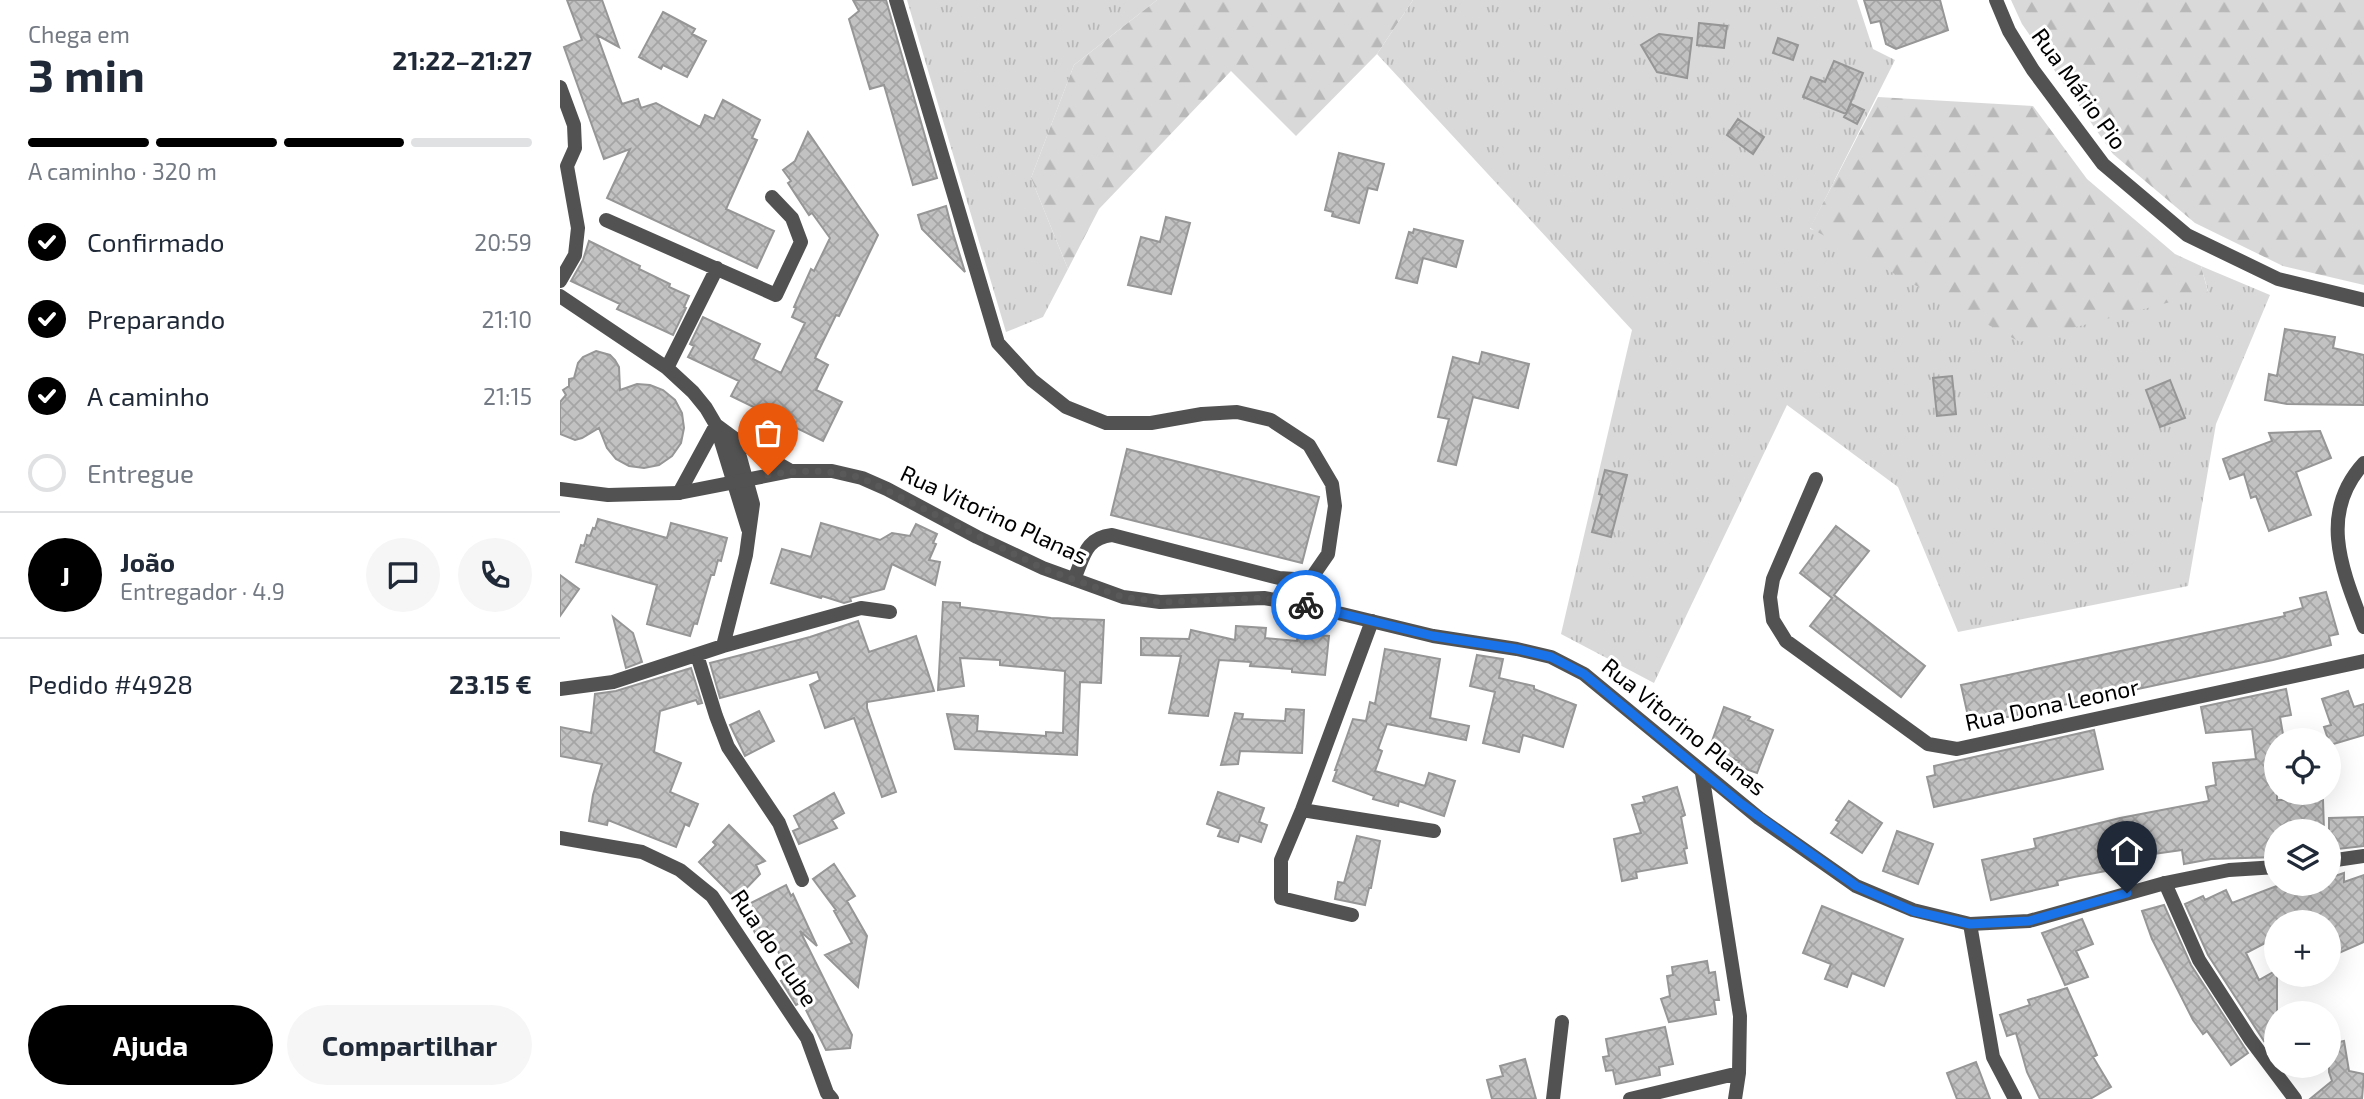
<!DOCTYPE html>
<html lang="pt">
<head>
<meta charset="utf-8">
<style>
	:root { --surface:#fff; --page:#f6f6f7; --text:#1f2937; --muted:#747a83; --line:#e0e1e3; --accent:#000 }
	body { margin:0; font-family:"Exo 2",sans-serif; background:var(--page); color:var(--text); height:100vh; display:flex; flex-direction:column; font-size:26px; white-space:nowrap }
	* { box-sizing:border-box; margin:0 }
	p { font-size:23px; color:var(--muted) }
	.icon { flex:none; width:38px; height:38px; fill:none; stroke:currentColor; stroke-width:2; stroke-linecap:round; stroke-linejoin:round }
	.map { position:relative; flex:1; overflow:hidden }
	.sheet { display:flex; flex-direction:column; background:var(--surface); width:560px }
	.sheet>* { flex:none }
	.fabs { position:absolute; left:1704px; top:728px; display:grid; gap:14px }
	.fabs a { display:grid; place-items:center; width:77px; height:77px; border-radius:50%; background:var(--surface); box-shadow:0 7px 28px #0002; font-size:35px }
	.pin { position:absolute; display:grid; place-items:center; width:60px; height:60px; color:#fff; margin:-72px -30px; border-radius:50% 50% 50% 0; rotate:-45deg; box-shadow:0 0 7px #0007 }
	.pin .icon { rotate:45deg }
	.courier { position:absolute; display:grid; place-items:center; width:70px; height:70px; margin:-35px; border:5px solid #1a73e8; border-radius:50%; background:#fff; color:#222; box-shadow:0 2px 9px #0007 }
	.overview em { font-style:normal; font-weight:700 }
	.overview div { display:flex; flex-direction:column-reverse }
	.overview { display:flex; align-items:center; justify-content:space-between; height:119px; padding:0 28px }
	h1 { font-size:46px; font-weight:700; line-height:52px }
	.bar { display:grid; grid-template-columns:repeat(4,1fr); gap:10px 7px; align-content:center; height:84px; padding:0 28px }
	.bar i { height:9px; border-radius:5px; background:var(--line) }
	.bar .current { background:var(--accent) }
	.bar p { grid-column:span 4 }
	.line { display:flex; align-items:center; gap:18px; padding:0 28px; border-top:2px solid var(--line) }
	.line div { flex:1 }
	.round { display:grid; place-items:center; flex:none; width:74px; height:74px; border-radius:37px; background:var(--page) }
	ol { padding:0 28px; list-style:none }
	li { display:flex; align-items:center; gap:21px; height:77px }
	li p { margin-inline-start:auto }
	li .icon { padding:7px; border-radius:50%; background:var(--accent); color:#fff; stroke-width:4 }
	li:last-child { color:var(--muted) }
	li i { width:38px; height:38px; border:4px solid var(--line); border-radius:50% }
	.action { display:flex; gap:14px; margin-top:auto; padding:14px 28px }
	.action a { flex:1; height:80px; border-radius:42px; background:var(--accent); color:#fff; font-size:28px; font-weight:700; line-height:80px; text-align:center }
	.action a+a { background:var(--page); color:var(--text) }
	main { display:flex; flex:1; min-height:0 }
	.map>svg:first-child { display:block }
	.grass { fill:url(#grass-tufts) }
	.forest { fill:url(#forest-firs) }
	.building { fill:url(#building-cross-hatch); stroke:#969696; stroke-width:2 }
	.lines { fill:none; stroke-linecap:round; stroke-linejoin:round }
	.minor { stroke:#525252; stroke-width:14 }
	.tertiary { stroke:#525252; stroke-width:14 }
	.done { stroke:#595959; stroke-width:7; stroke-dasharray:0 12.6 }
	.route { stroke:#1a73e8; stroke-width:9 }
	.labels { text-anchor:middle; stroke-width:6; stroke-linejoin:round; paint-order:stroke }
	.street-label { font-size:23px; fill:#000; stroke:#fff }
</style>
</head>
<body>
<main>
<section class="sheet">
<div class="overview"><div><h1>3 min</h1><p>Chega em</p></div><em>21:22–21:27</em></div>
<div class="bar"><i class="current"></i><i class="current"></i><i class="current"></i><i></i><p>A caminho · 320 m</p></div>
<ol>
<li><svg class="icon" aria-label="check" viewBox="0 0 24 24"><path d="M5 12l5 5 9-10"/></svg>Confirmado<p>20:59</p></li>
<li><svg class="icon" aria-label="check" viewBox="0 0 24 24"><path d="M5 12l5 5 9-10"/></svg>Preparando<p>21:10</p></li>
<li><svg class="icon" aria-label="check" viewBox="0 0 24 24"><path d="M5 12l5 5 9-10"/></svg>A caminho<p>21:15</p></li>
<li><i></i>Entregue</li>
</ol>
<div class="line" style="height:126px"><b class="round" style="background:var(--accent);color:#fff">J</b><div><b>João</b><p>Entregador · 4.9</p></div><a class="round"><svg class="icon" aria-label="chat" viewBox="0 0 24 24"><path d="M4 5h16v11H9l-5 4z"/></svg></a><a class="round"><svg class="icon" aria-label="phone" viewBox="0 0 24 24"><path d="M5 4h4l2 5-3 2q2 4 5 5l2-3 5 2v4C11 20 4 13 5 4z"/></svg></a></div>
<div class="line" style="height:91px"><div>Pedido #4928</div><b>23.15 €</b></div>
<div class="action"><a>Ajuda</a><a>Compartilhar</a></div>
</section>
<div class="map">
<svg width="1804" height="1099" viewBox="0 0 1804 1099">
	<defs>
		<pattern id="grass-tufts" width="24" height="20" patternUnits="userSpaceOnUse" patternTransform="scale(1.75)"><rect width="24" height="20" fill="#d9d9d9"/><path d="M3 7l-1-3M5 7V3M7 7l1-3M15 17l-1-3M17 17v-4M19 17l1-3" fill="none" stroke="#b8b8b8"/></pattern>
		<pattern id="forest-firs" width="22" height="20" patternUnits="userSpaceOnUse" patternTransform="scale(1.75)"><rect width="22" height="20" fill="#d9d9d9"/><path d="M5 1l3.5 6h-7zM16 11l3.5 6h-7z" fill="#b8b8b8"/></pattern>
		<pattern id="building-cross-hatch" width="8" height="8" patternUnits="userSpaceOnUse" patternTransform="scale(1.75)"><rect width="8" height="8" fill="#c2c2c2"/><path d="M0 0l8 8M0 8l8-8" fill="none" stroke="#a5a5a5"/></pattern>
	</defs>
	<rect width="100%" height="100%" fill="#fff"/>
	<path class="grass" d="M347,0H597L514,65L471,178L508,269L483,317L446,332Z
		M853,0H1297L1313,49L1335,60L1250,229L1648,291L1641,266L1710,295L1656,424L1628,586L1398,632L1338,487L1227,405L1094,683L1001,634L1072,330L817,54Z"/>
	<path class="forest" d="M597,0H853L817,54L736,136L671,71L539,209L508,269L471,178L514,65Z
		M1451,0H1804V285L1723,266L1635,223L1553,154L1462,24Z
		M1318,97L1473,106L1527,179L1615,254L1641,266L1648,292L1460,342L1250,228Z"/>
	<path class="building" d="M7,0H42L59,47L37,35L62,104L78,99L81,108L96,103L140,127L145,115L154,119L163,100L200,120L192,138L197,140L166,209L214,231L197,268L47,198L70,149L44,159L4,47L22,40Z
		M293,0H326L377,178L353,185L324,85L310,89L289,19L299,11Z
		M1304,0H1380L1388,30L1336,49L1326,44L1320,21L1311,23Z
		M103,12L135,29L132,34L146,41L127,77L103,65L101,69L79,57Z
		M1139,23L1167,26L1164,48L1137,45Z
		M1099,34L1132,38L1127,78L1097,72L1081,45Z
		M1218,38L1238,45L1233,60L1213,53Z
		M1274,61L1303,73L1286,114L1243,97L1251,77L1265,82Z
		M1291,104L1304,110L1297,124L1284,117Z
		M1178,119L1204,137L1193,154L1167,135Z
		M248,132L318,235L279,316L276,315L255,358L268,365L256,390L282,402L263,441L171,396L179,381L128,357L134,346L130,344L143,317L200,344L193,359L221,373L245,323L232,317L236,308L234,307L251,269L254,271L270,238L252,213L249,215L228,183L231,181L223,170L235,161Z
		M779,153L824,164L817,190L808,188L799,223L772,216L773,212L765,210Z
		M386,206L393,233L405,272L362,229L358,215Z
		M606,217L630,223L611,294L568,285L581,237L600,242Z
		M854,229L903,241L896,267L863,258L857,283L836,278L849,232L853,233Z
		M29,241L80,266L79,269L110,284L109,287L129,296L124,307L126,308L113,335L57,309L60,304L11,281L23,260Z
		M1725,329L1775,337L1773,348L1804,355V405L1727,404L1705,400L1709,374L1717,376Z
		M36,351L50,355L55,360L59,367L60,390L77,384L90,385L103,390L115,400L122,413L124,428L121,443L112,456L99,465L84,468L69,466L56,459L47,448L39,428L22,438L15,440L0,434V402L6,395L3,390L9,386V379L14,378L18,363L23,357Z
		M922,352L969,364L958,408L913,397L896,465L878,461L889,419L878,417L893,357L919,364Z
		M1392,376L1396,414L1377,416L1373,378Z
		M1610,380L1625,418L1600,427L1586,390Z
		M1760,431L1771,458L1736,472L1751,515L1709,531L1696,496L1691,498L1684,474L1670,479L1663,459L1712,441L1709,433Z
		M567,449L759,497L742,563L551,515Z
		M1045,470L1067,475L1051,537L1032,532L1042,495L1039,494Z
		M38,519L107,538L111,523L167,538L161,561L158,560L154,575H151L137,624L134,623L130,636L87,624L97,585L16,562L21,545L24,546L27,535L30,536L33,528L35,529Z
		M261,523L320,540L332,533L350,536L356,524L377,534L373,543L376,544L369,560L380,562L375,585L332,564L324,589L290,598L291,601L284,603L262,596L261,598L211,583L222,549L251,557Z
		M1276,526L1309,551L1274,595L1365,666L1341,697L1250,626L1272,598L1240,573Z
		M0,575L19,589L0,616Z
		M1766,592L1778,634L1769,636L1771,645L1713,660L1410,725L1401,685L1725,616L1724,613L1743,608L1740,598Z
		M383,602L400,603V607L491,618L544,620L541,683L520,682L517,755L395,749L387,714L418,716L417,731L486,736V732L503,733L505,671L440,665V660L400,658L404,686L378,690Z
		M53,617L73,633L82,662L66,668Z
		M298,621L309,652L356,636L374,691L307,702V708L336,792L322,797L294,718L265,728L250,685L260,680L257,672L160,698L150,663L250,637Z
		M676,626L706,628L705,638L737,641L738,633L769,636L765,675L732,672V669L690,666L691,662L659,660L648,716L609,713L621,656L581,655V638L629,639L631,630L675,640Z
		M825,649L880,659L870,718L909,726L906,740L827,724L818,749L822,751L815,771L865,786L869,773L895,781L884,816L839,801L838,806L813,799L814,796L773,781L777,770H775L793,719L806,721L810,702L815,704Z
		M917,655L943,659L939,678L974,686V689L1016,705L1003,747L963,735L959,752L923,743L935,692L910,686Z
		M131,668L142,703L138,704L136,700L100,711L94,752L121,763L110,792L138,804L129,826L125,824L116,847L48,820L47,825L29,821L33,795L42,764L0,756V727L31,733L35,694L56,691Z
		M1726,689L1731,715L1720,717L1724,740H1717V800H1763L1764,831H1717V857L1651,859L1624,864L1622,850L1565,858L1567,867L1514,877L1497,881L1498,885L1431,900L1422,860L1476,848L1474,839L1560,818L1649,801L1646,787L1656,785L1653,763L1696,759L1692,729L1646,733L1641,707Z
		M1788,691L1794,707L1804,704V735L1770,745L1764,727L1771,725L1762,699Z
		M1164,707L1190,717L1188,720L1213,730L1197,773L1177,766L1179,761L1163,755L1165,750L1151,744Z
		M726,709L744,710L742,753L680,751L678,764L661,765L675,713L683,714L682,719L725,721Z
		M199,711L214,741L185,756L170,725Z
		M1534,730L1543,769L1374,807L1367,777L1375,775L1374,766Z
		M1117,787L1125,815L1121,817L1127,848L1124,849L1127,863L1076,872L1077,878L1062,881L1054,839L1081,833L1072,805L1085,802L1083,797Z
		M658,792L704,808L699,822L707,825L701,842L680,835L678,842L658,836L661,829L647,824Z
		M274,793L284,813L272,820L277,828L239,844L233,831L240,828L234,816Z
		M1289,801L1322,823L1302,853L1271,833L1279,822L1276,820Z
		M1804,817V846L1769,850V818Z
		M169,825L205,861L196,865L200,874L176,899L139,862L156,845L153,842Z
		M1337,831L1373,844L1358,884L1323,871Z
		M797,836L820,841L811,888H809L805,905L775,899L778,882L784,883Z
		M274,864L295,896L287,901L307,936L298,987L265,955L292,943L274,911L276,910L253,879Z
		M1784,873V882L1804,875V942L1779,953L1769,929V922H1717V937L1686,953L1699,980L1717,970V1032L1704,1041L1648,955L1625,904L1643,896L1645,900L1666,890L1672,903L1722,884H1728L1731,892L1750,884H1769V878Z
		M226,885L231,896L233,894L257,946L240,931L292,1035L290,1048L266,1050L242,1002L236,1005L221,981L230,977L207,927L195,933L183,907Z
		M1604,905L1631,965L1688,1053L1671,1065L1647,1031L1643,1034L1633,1020L1592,939L1582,911Z
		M1262,906L1343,939L1324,986L1292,973L1287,987L1265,979L1271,964L1243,953Z
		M1522,919L1533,944L1516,951L1528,977L1505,985L1482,933Z
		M1147,961L1149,973L1155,972L1159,1000H1154L1156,1014L1109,1022L1101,999L1110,996L1107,976L1113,975L1112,967Z
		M1507,988L1537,1055L1533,1057L1551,1087L1530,1099H1480L1467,1072L1456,1033L1447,1036L1440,1015L1470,1005L1468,1000Z
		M1105,1027L1113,1064L1099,1067L1100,1075L1056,1084L1053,1070L1046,1071L1043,1057L1049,1056L1046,1039Z
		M1784,1041L1789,1071L1804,1074L1802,1099H1750L1772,1081L1769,1072V1044Z
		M965,1059L976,1099H932L927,1080L943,1076L940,1066Z
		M1416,1062L1430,1099H1397L1387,1073Z"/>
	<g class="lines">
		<path class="minor" d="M336,0L438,343L472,380L506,407L546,423H591L642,414L677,412L711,420L749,445L772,484L775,506L768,554L750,580L719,578L552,535C525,538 524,557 514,579
			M1436,0L1449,31L1473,70L1543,164L1627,235L1718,279L1804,300
			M0,87L14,125L15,148L7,166L18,228L15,255L0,281
			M46,220L216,295L241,242L232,218L212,197
			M0,296L107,368L133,392L146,408L156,425L175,439L231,471
			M107,368L157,268
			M156,425L188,529
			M1804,463C1757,514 1783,572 1804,627
			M1256,479L1213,579L1210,597L1213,620L1226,641L1368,744L1397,749L1804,661
			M119,493L156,425
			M163,646L186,555L193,504L175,439
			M137,655L156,716L168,747L219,823L242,880
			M0,689L53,682L163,646L301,608L330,612
			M1142,773L1180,1016L1179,1073L1175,1099
			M742,810L874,831
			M0,838L82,852L120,870L152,896L247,1038L267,1093L272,1099
			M1605,883L1639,960L1690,1039L1735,1099
			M792,915L721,898V860L742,810L812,621
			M1410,924L1433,1057L1455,1099
			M993,1099L1002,1022
			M1070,1099L1179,1073"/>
		<path class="tertiary" d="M0,489L48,495L119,493L231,471H272L302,478L327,489L417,537L483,568L563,597L600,602L704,598L741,604L873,636L957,649L991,657L1024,674L1199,818L1296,886L1353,910L1410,924L1469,921L1605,883L1669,870L1717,867
			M1769,861L1804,856"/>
	</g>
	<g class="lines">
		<path class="done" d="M208,475C241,469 270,470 302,478L482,568L563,597L600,602L704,598L746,605"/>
		<path class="route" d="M746,605L873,636L957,649L991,657L1024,674L1180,803L1296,886L1353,911L1410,924L1469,921L1567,893"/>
	</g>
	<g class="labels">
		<g class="street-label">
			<text transform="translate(1519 89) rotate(54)" y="8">Rua Mário Pio</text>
			<text transform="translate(434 515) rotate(25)" y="8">Rua Vitorino Planas</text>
			<text transform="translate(1492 705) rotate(-12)" y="8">Rua Dona Leonor</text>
			<text transform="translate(1124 727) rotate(39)" y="8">Rua Vitorino Planas</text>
			<text transform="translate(214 948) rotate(56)" y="8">Rua do Clube</text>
		</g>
	</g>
</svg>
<div class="fabs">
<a><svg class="icon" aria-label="locate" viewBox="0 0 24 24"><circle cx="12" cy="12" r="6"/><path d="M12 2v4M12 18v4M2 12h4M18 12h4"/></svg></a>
<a><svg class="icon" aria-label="layers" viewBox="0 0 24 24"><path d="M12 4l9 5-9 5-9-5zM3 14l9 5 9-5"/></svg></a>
<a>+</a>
<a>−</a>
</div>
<div class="pin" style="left:208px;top:475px;background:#ea580c"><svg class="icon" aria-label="bag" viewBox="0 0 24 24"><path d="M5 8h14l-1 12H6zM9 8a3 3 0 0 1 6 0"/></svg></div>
<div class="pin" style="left:1567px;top:893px;background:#1f2937"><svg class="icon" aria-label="home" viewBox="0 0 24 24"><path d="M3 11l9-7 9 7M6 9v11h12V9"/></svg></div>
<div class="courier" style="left:746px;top:605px"><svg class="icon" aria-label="bike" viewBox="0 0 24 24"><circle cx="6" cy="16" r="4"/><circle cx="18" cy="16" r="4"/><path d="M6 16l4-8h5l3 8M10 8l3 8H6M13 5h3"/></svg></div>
</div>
</main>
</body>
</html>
